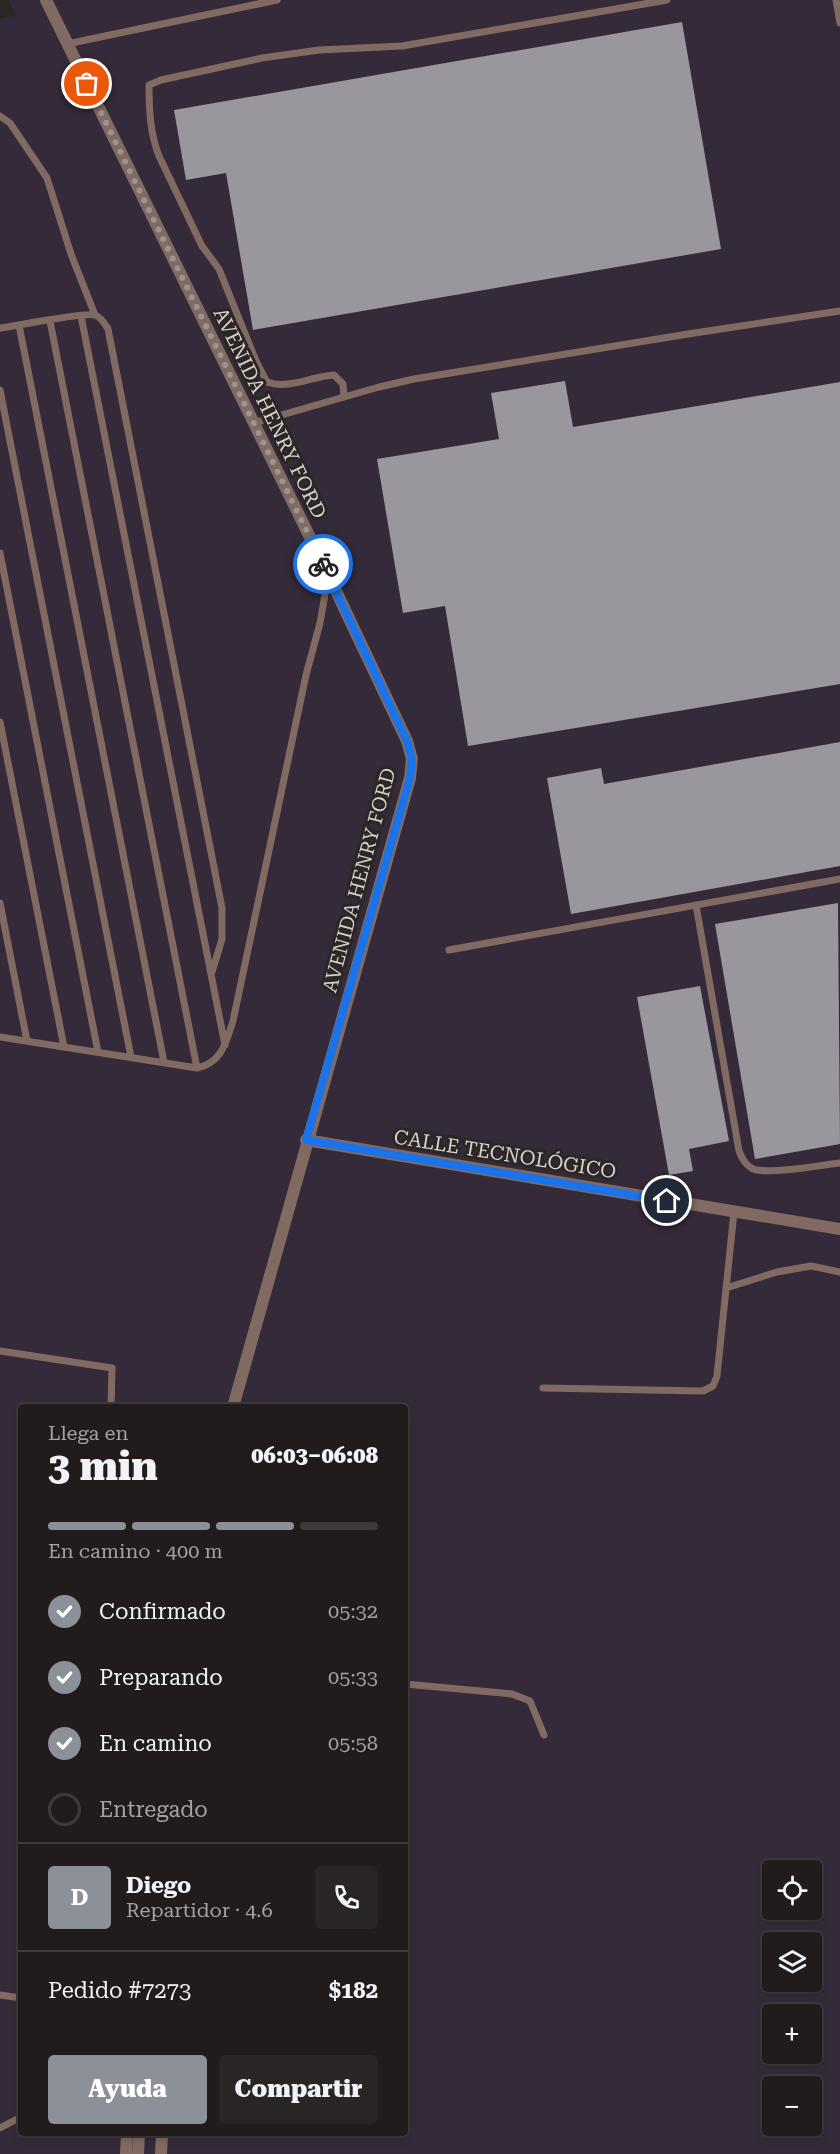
<!DOCTYPE html>
<html lang="es">
<head>
<meta charset="utf-8">
<style>
	:root { --surface:#211c1b; --page:#292524; --text:#f1f3f6; --muted:#a2a1a3; --line:#3e3a3a; --accent:#8c9099 }
	body { margin:0; font-family:"Roboto Serif",serif; background:var(--page); color:var(--text); height:100vh; display:flex; flex-direction:column; font-size:22px; white-space:nowrap }
	* { box-sizing:border-box; margin:0 }
	p { font-size:20px; color:var(--muted) }
	.icon { flex:none; width:33px; height:33px; fill:none; stroke:currentColor; stroke-width:2; stroke-linecap:round; stroke-linejoin:round }
	.map { position:relative; flex:1; overflow:hidden }
	.drawer { position:absolute; left:18px; top:1404px; width:390px; height:732px; display:flex; flex-direction:column; background:var(--surface); border-radius:6px; box-shadow:0 3px 9px #0003,0 0 0 2px var(--line) }
	.drawer>* { flex:none }
	.controls { position:absolute; left:762px; top:1860px; display:grid; gap:12px }
	.controls a { display:grid; place-items:center; width:60px; height:60px; border-radius:6px; background:var(--surface); box-shadow:0 3px 9px #0003,0 0 0 2px var(--line); font-size:30px }
	.pin { position:absolute; display:grid; place-items:center; width:51px; height:51px; color:#fff; margin:-26px; border:3px solid #fff; border-radius:50%; box-shadow:0 2px 6px #0007 }
	.courier { position:absolute; display:grid; place-items:center; width:60px; height:60px; margin:-30px; border:4px solid #1a73e8; border-radius:50%; background:#fff; color:#222; box-shadow:0 2px 8px #0007 }
	.overview em { font-style:normal; font-weight:800 }
	.overview div { display:flex; flex-direction:column-reverse }
	.overview { display:flex; align-items:center; justify-content:space-between; height:102px; padding:0 30px }
	h1 { font-size:39px; font-weight:800; line-height:45px }
	.bar { display:grid; grid-template-columns:repeat(4,1fr); gap:9px 6px; align-content:center; height:72px; padding:0 30px }
	.bar i { height:8px; border-radius:4px; background:var(--line) }
	.bar .on { background:var(--accent) }
	.bar p { grid-column:span 4 }
	.line { display:flex; align-items:center; gap:15px; padding:0 30px; border-top:2px solid var(--line) }
	.line div { flex:1 }
	.round { display:grid; place-items:center; flex:none; width:63px; height:63px; border-radius:6px; background:var(--page) }
	ol { padding:0 30px; list-style:none }
	li { display:flex; align-items:center; gap:18px; height:66px }
	li p { margin-inline-start:auto }
	li .icon { padding:6px; border-radius:50%; background:var(--accent); color:#fff; stroke-width:4 }
	li:last-child { color:var(--muted) }
	li i { width:33px; height:33px; border:3px solid var(--line); border-radius:50% }
	.action { display:flex; gap:12px; margin-top:auto; padding:12px 30px }
	.action a { flex:1; height:69px; border-radius:6px; background:var(--accent); color:#fff; font-size:24px; font-weight:800; line-height:69px; text-align:center }
	.action a+a { background:var(--page); color:var(--text) }
	.map>svg:first-child { display:block }
	.industrial { fill:#352a39; fill-rule:evenodd }
	.building { fill:#9a969d }
	.lines { fill:none; stroke-linecap:round; stroke-linejoin:round }
	.service { stroke:#816a61; stroke-width:7 }
	.minor { stroke:#816a61; stroke-width:12 }
	.tertiary { stroke:#816a61; stroke-width:12 }
	.done { stroke:#9a9593; stroke-width:6; stroke-dasharray:0 10.8 }
	.route { stroke:#1a73e8; stroke-width:8 }
	.labels { text-anchor:middle; stroke-width:6; stroke-linejoin:round; paint-order:stroke }
	.street-label { font-size:20px; fill:#d5d1cf; stroke:#2c2624 }
</style>
</head>
<body>
<div class="map">
<svg width="840" height="2154" viewBox="0 0 840 2154">
	<rect width="100%" height="100%" fill="#2c2624"/>
	<path class="industrial" d="M9,0H840V2154H0V19L16,15ZM21,1407H405V2133H21ZM772,1870H812V1910H772ZM772,1942H812V1982H772ZM772,2014H812V2054H772ZM772,2086H812V2126H772Z"/>
	<path class="building" d="M682,22L721,249L253,330L226,173L186,180L174,110Z
		M565,381L573,427L840,382V684L468,746L445,606L403,613L377,459L499,439L491,393Z
		M840,742V866L571,914L547,778L601,768L604,784Z
		M838,903L840,1144L755,1159L715,924Z
		M700,986L729,1141L689,1149L693,1171L669,1175L637,997Z"/>
	<g class="lines">
		<path class="service" d="M836,0L840,23
			M67,44L277,0
			M0,116L10,123L47,178L71,254L95,315
			M81,316L225,1045
			M50,321L197,1068
			M19,325L164,1062
			M0,328C16,326 84,312 95,315C101,317 105,324 108,329L222,908V939L212,972
			M0,390L131,1057
			M344,397L343,384L334,375C312,376 289,390 267,382L256,361L219,269L202,246L159,156C150,133 149,109 149,85L161,80L262,58L319,50L402,46L667,0
			M254,423L379,387L414,379L688,334L840,311
			M0,553L98,1052
			M0,722L64,1047
			M0,903L27,1041
			M696,905L739,1151C742,1158 745,1165 753,1169C768,1175 822,1165 840,1163
			M449,950L840,879
			M0,1037L197,1068C222,1063 226,1042 233,1021L306,675L320,623L328,577
			M726,1288L777,1272L811,1266L840,1272
			M0,1351L112,1368L111,1407
			M543,1388L703,1391L713,1386L717,1376L734,1212
			M405,1684L512,1694L530,1701L544,1735
			M0,1995L21,1998
			M0,2128L21,2117"/>
		<path class="minor" d="M126,2154L127,2133
			M161,2154L162,2133"/>
		<path class="tertiary" d="M46,0L328,574L407,741L412,759L410,778L233,1407
			M306,1140L840,1229
			M138,2154L139,2133"/>
	</g>
	<g class="lines">
		<path class="done" d="M87,84L323,564"/>
		<path class="route" d="M323,564L407,741L412,759L410,778L306,1140L667,1201"/>
	</g>
	<g class="labels">
		<g class="street-label">
			<text transform="translate(270 413) rotate(64)" y="7">AVENIDA HENRY FORD</text>
			<text transform="translate(359 880) rotate(-75)" y="7">AVENIDA HENRY FORD</text>
			<text transform="translate(505 1154) rotate(9)" y="7">CALLE TECNOLÓGICO</text>
		</g>
	</g>
</svg>
<div class="controls">
<a><svg class="icon" aria-label="locate" viewBox="0 0 24 24"><circle cx="12" cy="12" r="6"/><path d="M12 2v4M12 18v4M2 12h4M18 12h4"/></svg></a>
<a><svg class="icon" aria-label="layers" viewBox="0 0 24 24"><path d="M12 4l9 5-9 5-9-5zM3 14l9 5 9-5"/></svg></a>
<a>+</a>
<a>−</a>
</div>
<div class="pin" style="left:87px;top:84px;background:#ea580c"><svg class="icon" aria-label="bag" viewBox="0 0 24 24"><path d="M5 8h14l-1 12H6zM9 8a3 3 0 0 1 6 0"/></svg></div>
<div class="pin" style="left:667px;top:1201px;background:#1f2937"><svg class="icon" aria-label="home" viewBox="0 0 24 24"><path d="M3 11l9-7 9 7M6 9v11h12V9"/></svg></div>
<div class="courier" style="left:323px;top:564px"><svg class="icon" aria-label="bike" viewBox="0 0 24 24"><circle cx="6" cy="16" r="4"/><circle cx="18" cy="16" r="4"/><path d="M6 16l4-8h5l3 8M10 8l3 8H6M13 5h3"/></svg></div>
<section class="drawer">
<div class="overview"><div><h1>3 min</h1><p>Llega en</p></div><em>06:03–06:08</em></div>
<div class="bar"><i class="on"></i><i class="on"></i><i class="on"></i><i></i><p>En camino · 400 m</p></div>
<ol>
<li><svg class="icon" aria-label="check" viewBox="0 0 24 24"><path d="M5 12l5 5 9-10"/></svg>Confirmado<p>05:32</p></li>
<li><svg class="icon" aria-label="check" viewBox="0 0 24 24"><path d="M5 12l5 5 9-10"/></svg>Preparando<p>05:33</p></li>
<li><svg class="icon" aria-label="check" viewBox="0 0 24 24"><path d="M5 12l5 5 9-10"/></svg>En camino<p>05:58</p></li>
<li><i></i>Entregado</li>
</ol>
<div class="line" style="height:108px"><b class="round" style="background:var(--accent);color:#fff">D</b><div><b>Diego</b><p>Repartidor · 4.6</p></div><a class="round"><svg class="icon" aria-label="phone" viewBox="0 0 24 24"><path d="M5 4h4l2 5-3 2q2 4 5 5l2-3 5 2v4C11 20 4 13 5 4z"/></svg></a></div>
<div class="line" style="height:78px"><div>Pedido #7273</div><b>$182</b></div>
<div class="action"><a>Ayuda</a><a>Compartir</a></div>
</section>
</div>
</body>
</html>
